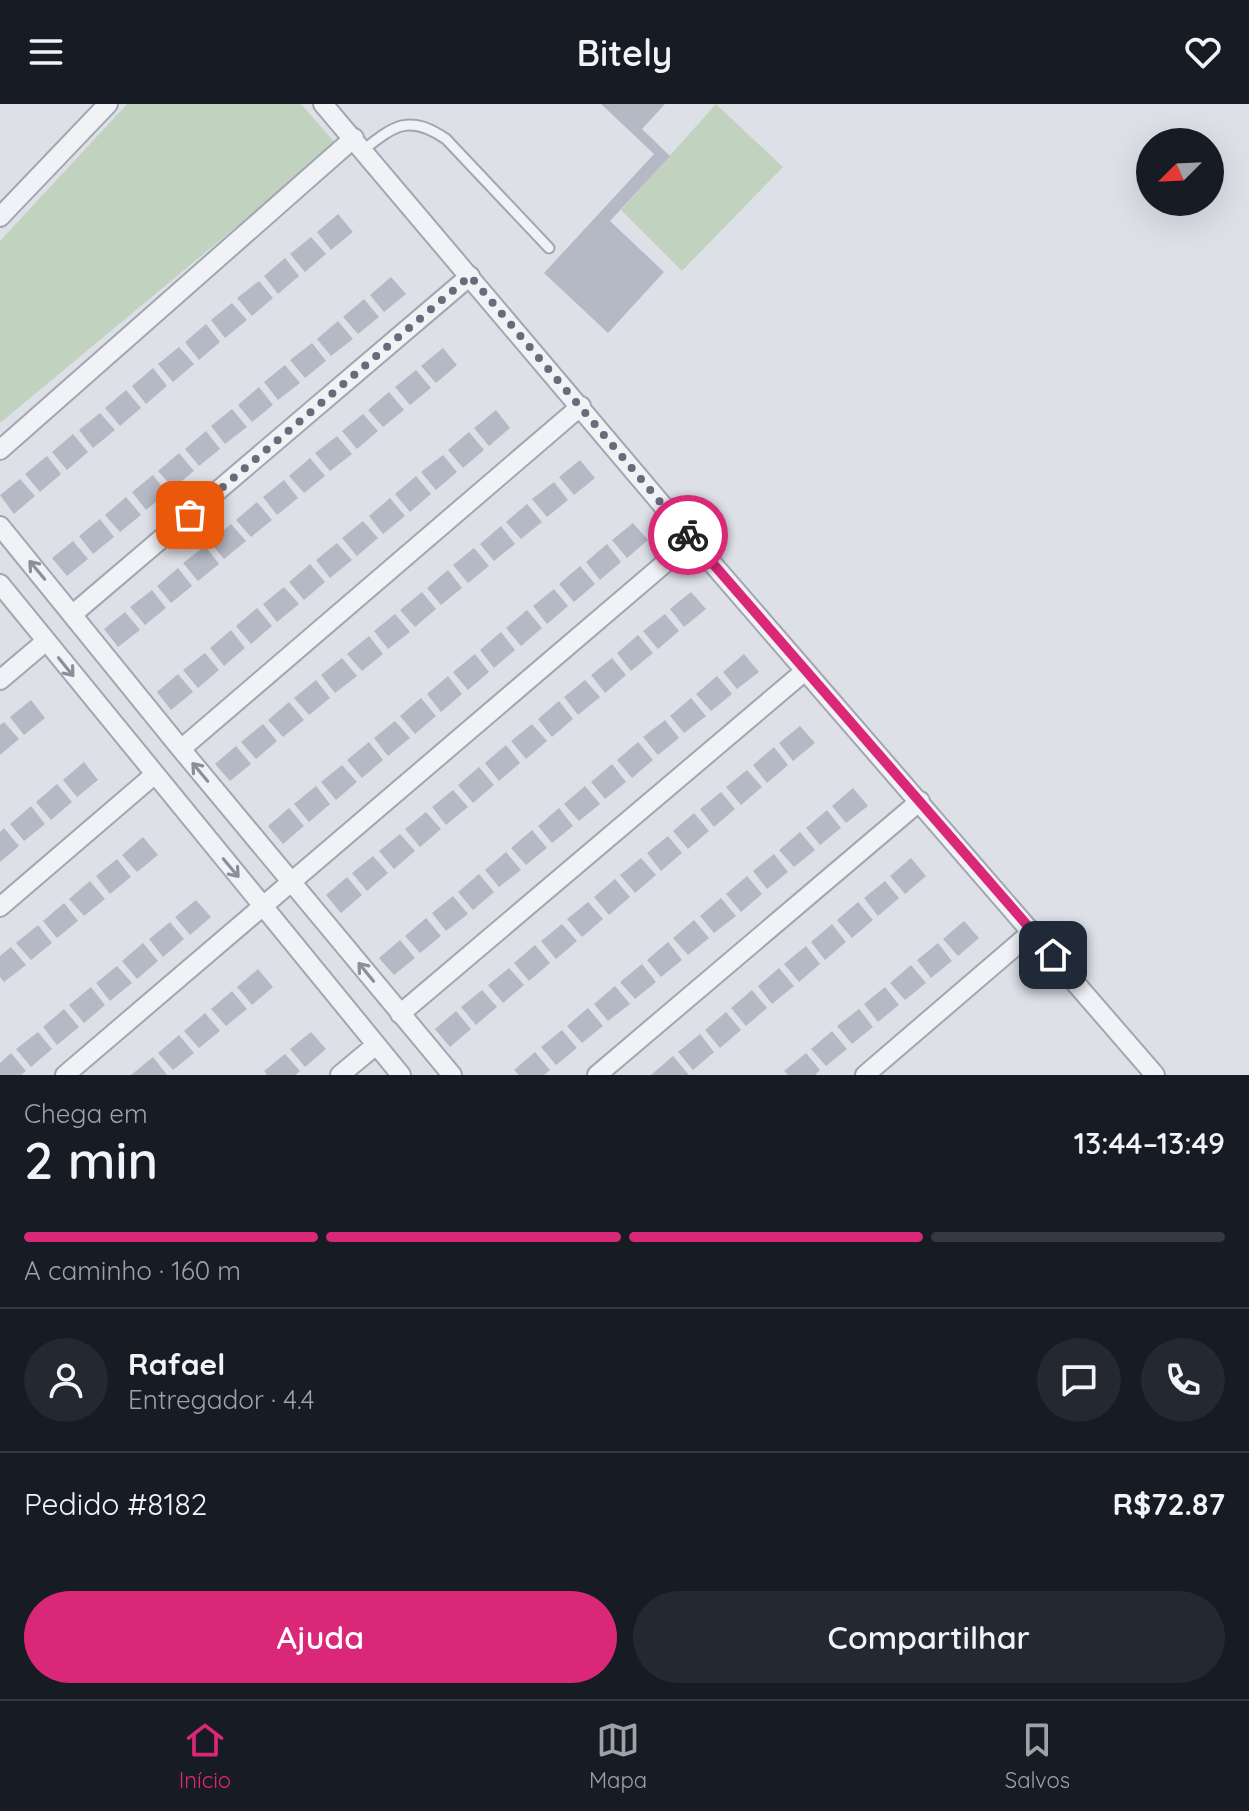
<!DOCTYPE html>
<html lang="pt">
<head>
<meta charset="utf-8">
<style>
	:root { --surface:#171b24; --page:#242831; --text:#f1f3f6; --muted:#9ea1a6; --line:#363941; --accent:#db2777 }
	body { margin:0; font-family:Quicksand,sans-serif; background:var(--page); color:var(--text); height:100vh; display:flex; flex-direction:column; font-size:30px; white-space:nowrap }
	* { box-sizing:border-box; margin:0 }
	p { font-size:26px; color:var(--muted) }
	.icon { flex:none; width:44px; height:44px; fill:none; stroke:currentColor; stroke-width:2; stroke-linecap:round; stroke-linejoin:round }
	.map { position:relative; height:971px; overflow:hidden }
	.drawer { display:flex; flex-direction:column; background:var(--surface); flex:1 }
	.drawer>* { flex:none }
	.needle { width:52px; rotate:246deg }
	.tools { position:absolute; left:1136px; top:24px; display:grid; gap:16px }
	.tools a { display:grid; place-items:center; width:88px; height:88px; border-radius:50%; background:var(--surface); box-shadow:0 8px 32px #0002; font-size:40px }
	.pin { position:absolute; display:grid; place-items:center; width:68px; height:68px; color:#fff; margin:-34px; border-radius:16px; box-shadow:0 4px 12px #0006 }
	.courier { position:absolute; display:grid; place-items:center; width:80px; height:80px; margin:-40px; border:6px solid #db2777; border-radius:50%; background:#fff; color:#222; box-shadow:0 2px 10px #0007 }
	.headline em { font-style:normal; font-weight:600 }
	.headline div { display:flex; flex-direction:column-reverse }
	.headline { display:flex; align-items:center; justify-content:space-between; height:136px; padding:0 24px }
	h1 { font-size:52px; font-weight:600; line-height:60px }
	.bar { display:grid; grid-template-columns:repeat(4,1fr); gap:12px 8px; align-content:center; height:96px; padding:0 24px }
	.bar i { height:10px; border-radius:6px; background:var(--line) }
	.bar .selected { background:var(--accent) }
	.bar p { grid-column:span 4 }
	.line { display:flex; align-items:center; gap:20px; padding:0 24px; border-top:2px solid var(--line) }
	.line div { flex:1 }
	.round { display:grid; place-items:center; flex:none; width:84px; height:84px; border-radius:42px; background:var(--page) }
	.primary-button { display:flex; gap:16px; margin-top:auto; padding:16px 24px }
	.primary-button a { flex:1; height:92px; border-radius:48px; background:var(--accent); color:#fff; font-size:32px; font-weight:600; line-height:92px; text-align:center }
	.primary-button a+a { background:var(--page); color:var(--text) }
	header { display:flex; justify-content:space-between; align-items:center; height:104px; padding:0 24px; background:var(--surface); font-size:36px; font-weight:600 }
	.tab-bar { display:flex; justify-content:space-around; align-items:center; height:112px; border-top:2px solid var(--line); background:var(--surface); font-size:22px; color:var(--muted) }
	.tab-bar a { display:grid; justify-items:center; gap:4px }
	.tab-bar .selected { color:var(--accent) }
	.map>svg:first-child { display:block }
	.green { fill:#c1d3bf }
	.building { fill:#b5b9c5 }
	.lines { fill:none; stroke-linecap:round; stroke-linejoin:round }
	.service-casing { stroke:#a3a6b2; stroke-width:13 }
	.minor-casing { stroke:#a3a6b2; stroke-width:22 }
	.service { stroke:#f1f2f6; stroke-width:9 }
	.minor { stroke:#f1f2f6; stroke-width:18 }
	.oneway { stroke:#8c8f9b }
	.done { stroke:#676b7b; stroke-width:8; stroke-dasharray:0 14.4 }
	.route { stroke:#db2777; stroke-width:10 }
</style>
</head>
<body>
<header><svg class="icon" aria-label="menu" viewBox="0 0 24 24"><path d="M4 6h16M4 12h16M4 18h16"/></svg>Bitely<svg class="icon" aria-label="heart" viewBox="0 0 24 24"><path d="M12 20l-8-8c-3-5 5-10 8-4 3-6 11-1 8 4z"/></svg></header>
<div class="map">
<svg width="1249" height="971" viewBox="0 0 1249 971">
	<rect width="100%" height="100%" fill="#dee0e8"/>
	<path class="green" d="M127,0H301L336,40L0,319V137Z
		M716,0L783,63L682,167L621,106Z"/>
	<path class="building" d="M601,0H665L642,25L670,52L610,117L664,168L608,229L544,169L654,50Z
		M338,110L353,128L331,146L317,128Z
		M311,133L326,150L305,168L290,150Z
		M285,154L299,172L278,190L264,172Z
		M391,173L406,190L384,208L370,191Z
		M259,177L273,194L252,212L237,194Z
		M364,195L379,213L358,230L343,213Z
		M232,199L247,216L225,234L211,216Z
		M338,217L353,235L331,252L317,235Z
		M206,220L220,238L199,256L185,238Z
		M312,239L326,257L305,274L290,256Z
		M179,243L194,260L173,278L158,260Z
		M443,244L457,261L436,279L421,262Z
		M285,261L300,279L278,296L264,278Z
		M153,264L167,282L146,300L132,282Z
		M416,266L431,284L410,301L395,283Z
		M259,283L273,301L252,318L238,301Z
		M126,286L141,304L120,322L105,304Z
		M389,288L404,306L383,323L368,306Z
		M232,305L247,323L225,340L211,322Z
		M496,306L510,324L489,342L474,324Z
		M100,309L115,326L93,344L79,326Z
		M363,310L378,327L357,345L342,327Z
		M206,327L220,345L199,362L185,345Z
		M469,328L484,346L463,364L448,346Z
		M73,330L88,348L67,366L52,348Z
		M337,332L352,350L330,367L315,349Z
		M179,349L194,367L173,384L158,367Z
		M443,351L457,368L436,386L421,368Z
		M47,352L61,370L40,388L25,370Z
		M310,354L325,372L304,389L289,372Z
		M580,356L595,374L574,391L559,373Z
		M153,371L167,389L146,406L132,388Z
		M416,372L431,390L410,408L395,390Z
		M20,375L35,392L14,410L0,391Z
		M284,376L298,394L277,411L263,393Z
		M554,378L568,396L547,413L532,395Z
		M126,393L141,411L120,428L105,411Z
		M390,394L405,412L383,430L369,412Z
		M257,398L272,416L251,433L236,416Z
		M527,400L542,418L521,435L506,418Z
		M100,415L114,433L93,450L79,432Z
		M363,417L378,434L357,452L342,434Z
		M633,419L648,436L627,454L612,436Z
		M231,420L246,437L224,455L210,438Z
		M501,422L515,440L494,457L480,440Z
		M73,437L88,455L67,472L52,454Z
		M337,439L352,456L330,474L316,456Z
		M607,440L621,458L600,476L586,458Z
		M205,442L219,460L198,477L183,459Z
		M474,444L489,462L468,479L453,461Z
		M310,460L325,478L304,496L289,478Z
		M580,462L595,480L574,498L559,480Z
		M178,464L192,482L171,499L157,482Z
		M448,466L462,484L441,501L427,484Z
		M284,483L299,500L277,518L263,500Z
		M554,485L568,502L547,520L533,502Z
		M152,486L166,504L145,521L130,503Z
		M422,488L436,505L415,523L400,506Z
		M691,488L706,505L684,523L670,505Z
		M257,504L272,522L251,540L236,522Z
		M527,506L542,524L521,542L506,524Z
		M125,508L140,526L118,543L104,525Z
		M395,510L410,528L388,545L374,527Z
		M665,510L679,527L658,545L643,527Z
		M231,526L245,544L224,562L210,544Z
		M501,528L515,546L494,564L480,546Z
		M638,531L653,549L631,567L617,549Z
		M369,532L383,550L362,567L347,550Z
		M205,549L219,566L198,584L183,566Z
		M475,550L489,568L468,586L453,568Z
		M744,550L759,568L737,585L723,568Z
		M342,554L357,572L335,589L321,571Z
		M612,554L626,571L605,589L591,571Z
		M178,570L193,588L171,606L157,588Z
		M448,572L462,590L441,608L427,590Z
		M717,572L732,590L711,607L696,590Z
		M316,576L330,594L309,611L294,594Z
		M585,576L600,593L578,611L564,593Z
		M421,594L436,612L415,630L400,612Z
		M691,594L706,612L684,629L670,612Z
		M31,596L45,614L24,631L10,613Z
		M559,597L573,615L552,633L538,615Z
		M289,598L304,616L283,633L268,616Z
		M665,616L679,634L658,651L643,633Z
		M395,617L410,634L388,652L374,634Z
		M4,618L19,635L0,651V621Z
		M263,620L277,637L256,655L241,638Z
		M532,620L547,637L526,655L511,637Z
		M800,622L815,639L793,657L779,639Z
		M369,638L383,656L362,674L347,656Z
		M638,638L653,656L632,674L617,656Z
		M506,641L520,659L499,677L485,659Z
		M236,642L251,660L230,677L215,660Z
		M774,643L788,661L767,679L753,661Z
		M84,658L98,676L77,693L63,676Z
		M612,660L626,678L605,695L591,678Z
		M342,661L357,678L336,696L321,678Z
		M479,663L494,681L473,699L458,681Z
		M747,666L762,683L741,701L726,683Z
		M57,680L72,698L51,716L36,698Z
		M316,682L330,700L309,718L294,700Z
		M585,682L600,700L579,717L564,700Z
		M853,684L868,702L846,719L832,702Z
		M453,686L468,703L446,721L432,703Z
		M721,688L735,705L714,723L700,705Z
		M31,702L45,720L24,737L10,720Z
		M289,704L304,722L283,740L268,722Z
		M559,704L573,722L552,739L538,722Z
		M827,706L841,724L820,741L806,724Z
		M426,708L441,725L420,743L405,725Z
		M694,709L709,727L688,745L673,727Z
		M4,724L19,742L0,758V728Z
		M532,726L547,744L526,761L511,744Z
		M800,728L815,746L794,763L779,746Z
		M400,730L415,747L394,765L379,747Z
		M668,732L682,749L661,767L647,749Z
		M143,733L158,751L137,768L122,751Z
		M506,748L521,766L499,783L485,766Z
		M774,750L788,768L767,785L753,767Z
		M373,752L388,769L367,787L352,769Z
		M641,754L656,771L635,789L620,771Z
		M911,754L926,772L905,790L890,772Z
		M117,755L131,773L110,790L96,772Z
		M479,770L494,788L473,806L458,788Z
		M747,772L762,790L741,808L726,790Z
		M347,773L362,791L341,809L326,791Z
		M615,775L630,793L609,811L594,793Z
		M90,777L105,795L84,812L69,795Z
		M885,777L899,794L878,812L864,794Z
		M453,792L468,810L446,827L432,809Z
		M721,794L736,812L714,829L700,812Z
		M196,796L211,813L190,831L175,813Z
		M588,798L603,815L582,833L567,815Z
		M858,798L873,816L852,834L837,816Z
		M64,799L78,817L57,834L43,817Z
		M426,814L441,832L420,849L405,832Z
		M694,816L709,834L688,851L673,834Z
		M964,817L979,834L958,852L943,835Z
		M170,818L184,835L163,853L149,835Z
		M562,820L577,837L556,855L541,837Z
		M832,820L846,838L825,856L811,838Z
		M38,821L52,839L31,856L16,839Z
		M400,836L415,854L394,871L379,854Z
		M668,838L682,856L661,873L647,856Z
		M143,839L158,857L137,875L122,857Z
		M938,839L952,857L931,874L917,856Z
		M535,841L550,859L529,877L514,859Z
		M806,842L820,860L799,878L784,860Z
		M11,843L26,861L4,878L0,873V852Z
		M642,860L656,878L635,895L620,878Z
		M911,861L926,879L905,896L890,879Z
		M117,862L132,879L110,897L96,879Z
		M509,864L524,881L503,899L488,881Z
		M779,864L794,882L772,900L758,882Z
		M258,865L273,883L252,901L237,883Z
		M615,882L630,900L608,917L594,900Z
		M91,883L105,901L84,919L69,901Z
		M885,883L899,901L878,918L864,900Z
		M482,886L497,903L476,921L461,903Z
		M752,886L767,904L746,922L731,904Z
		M232,887L247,905L226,922L211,905Z
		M588,904L603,922L582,939L567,922Z
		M64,905L79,923L57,941L43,923Z
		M859,905L873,923L852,940L837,922Z
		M456,907L471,925L450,943L435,925Z
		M726,908L741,926L720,944L705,926Z
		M205,909L220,927L199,944L184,927Z
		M562,926L577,944L556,961L541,943Z
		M832,927L847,945L826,962L811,945Z
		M38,928L52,945L31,963L16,945Z
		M311,928L326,945L305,963L290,945Z
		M700,930L714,948L693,966L678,948Z
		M179,931L194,949L173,966L158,949Z
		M535,948L550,966L544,971H519L514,966Z
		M11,949L26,967L21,971H0V959Z
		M806,949L820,966L815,971H788L784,967Z
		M285,950L300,967L295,971H267L264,967Z
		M673,952L689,971H651Z
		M153,953L167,971H131Z"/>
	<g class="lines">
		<defs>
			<path id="service" d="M363,46C395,21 409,10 446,35L549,144"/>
			<path id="minor" d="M323,0L692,436L1155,971
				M0,113L108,0
				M0,346L354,34
				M0,422L181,645L452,971
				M0,480L401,971
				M73,510L470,172
				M0,576L45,538
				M181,645L581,302
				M0,803L154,671
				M400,910L805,567
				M65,971L692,436
				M340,971L376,941
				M597,971L920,697
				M865,971L1033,827"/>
		</defs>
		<use href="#service" class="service-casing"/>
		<use href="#minor" class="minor-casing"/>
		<use href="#service" class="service"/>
		<use href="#minor" class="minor"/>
	</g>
	<defs><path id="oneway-shaft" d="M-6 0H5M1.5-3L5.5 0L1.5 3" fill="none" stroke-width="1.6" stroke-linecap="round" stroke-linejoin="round" transform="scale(2)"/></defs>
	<g class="oneway">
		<use href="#oneway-shaft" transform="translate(37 466) rotate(-130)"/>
		<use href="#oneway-shaft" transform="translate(66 563) rotate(51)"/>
		<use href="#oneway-shaft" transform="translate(200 668) rotate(-130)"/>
		<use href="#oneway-shaft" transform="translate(231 764) rotate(50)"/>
		<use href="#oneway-shaft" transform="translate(366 868) rotate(-129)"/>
	</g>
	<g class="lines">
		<path class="done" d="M190,411L470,172L688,431"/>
		<path class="route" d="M688,431L1053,851"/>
	</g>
</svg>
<div class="tools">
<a><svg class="needle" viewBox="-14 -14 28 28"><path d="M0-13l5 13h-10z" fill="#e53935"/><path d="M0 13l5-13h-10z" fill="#9ea1a6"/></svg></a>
</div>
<div class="pin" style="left:190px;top:411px;background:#ea580c"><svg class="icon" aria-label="bag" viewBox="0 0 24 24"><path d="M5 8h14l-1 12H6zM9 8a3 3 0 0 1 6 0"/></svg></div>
<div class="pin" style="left:1053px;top:851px;background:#1f2937"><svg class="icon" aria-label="home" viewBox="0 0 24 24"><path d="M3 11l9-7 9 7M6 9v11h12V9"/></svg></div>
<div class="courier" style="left:688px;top:431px"><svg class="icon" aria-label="bike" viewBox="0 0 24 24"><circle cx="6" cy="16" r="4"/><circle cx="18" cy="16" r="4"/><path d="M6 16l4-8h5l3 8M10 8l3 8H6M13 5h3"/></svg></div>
</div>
<section class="drawer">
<div class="headline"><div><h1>2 min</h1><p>Chega em</p></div><em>13:44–13:49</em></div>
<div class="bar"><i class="selected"></i><i class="selected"></i><i class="selected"></i><i></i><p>A caminho · 160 m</p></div>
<div class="line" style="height:144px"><a class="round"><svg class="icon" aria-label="person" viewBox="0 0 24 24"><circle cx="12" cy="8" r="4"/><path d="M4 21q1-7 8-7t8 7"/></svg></a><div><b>Rafael</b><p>Entregador · 4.4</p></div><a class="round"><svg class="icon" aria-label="chat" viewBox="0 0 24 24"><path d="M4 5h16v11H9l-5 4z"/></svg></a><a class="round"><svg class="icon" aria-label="phone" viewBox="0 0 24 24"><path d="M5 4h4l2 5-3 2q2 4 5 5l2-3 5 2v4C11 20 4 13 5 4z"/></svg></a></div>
<div class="line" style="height:104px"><div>Pedido #8182</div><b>R$72.87</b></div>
<div class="primary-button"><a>Ajuda</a><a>Compartilhar</a></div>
</section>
<nav class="tab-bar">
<a class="selected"><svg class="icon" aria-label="home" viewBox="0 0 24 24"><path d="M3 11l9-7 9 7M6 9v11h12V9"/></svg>Início</a>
<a><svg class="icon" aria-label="map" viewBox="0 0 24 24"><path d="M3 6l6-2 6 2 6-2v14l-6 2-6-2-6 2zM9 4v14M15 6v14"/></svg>Mapa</a>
<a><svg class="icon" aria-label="saved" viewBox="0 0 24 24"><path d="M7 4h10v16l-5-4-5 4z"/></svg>Salvos</a>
</nav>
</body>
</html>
